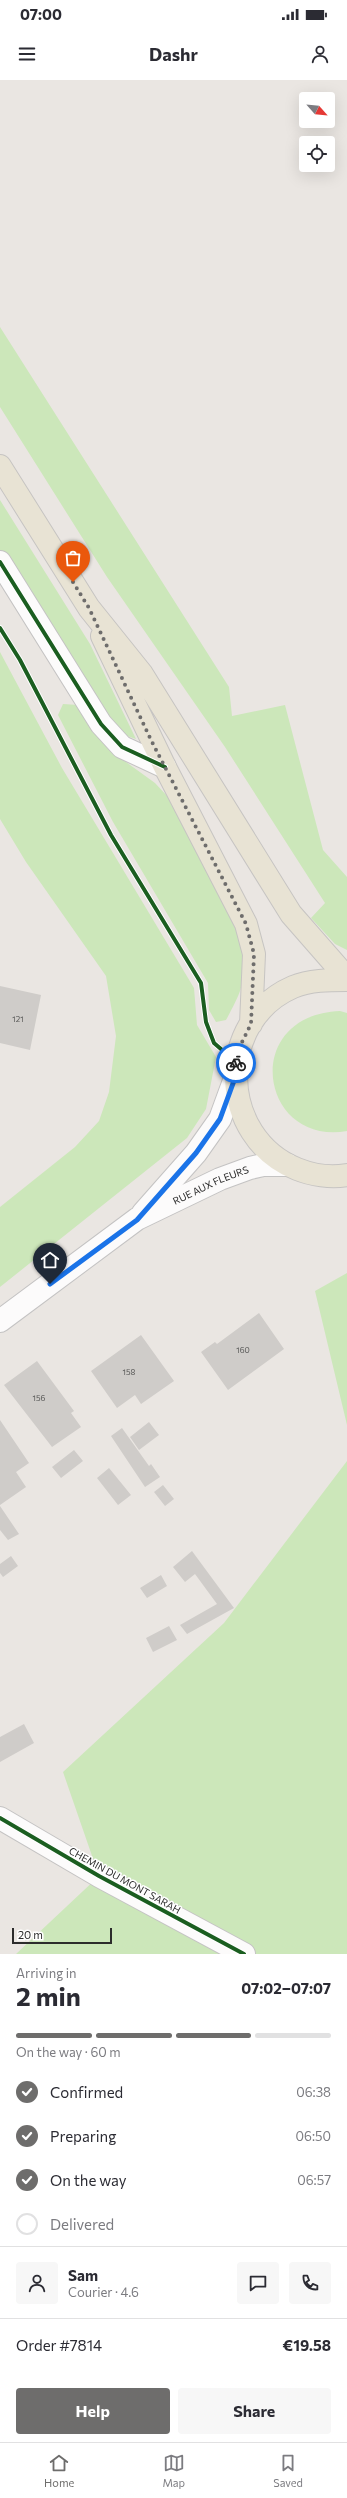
<!DOCTYPE html>
<html lang="en">
<head>
<meta charset="utf-8">
<style>
	:root { --surface:#fff; --page:#f7f7f7; --text:#2b2b33; --muted:#7c7c81; --line:#e1e1e2; --accent:#6e6d6c }
	body { margin:0; font-family:Commissioner,sans-serif; background:var(--page); color:var(--text); height:100vh; display:flex; flex-direction:column; font-size:15px; white-space:nowrap }
	* { box-sizing:border-box; margin:0 }
	p { font-size:13px; color:var(--muted) }
	.icon { flex:none; width:22px; height:22px; fill:none; stroke:currentColor; stroke-width:2; stroke-linecap:round; stroke-linejoin:round }
	.map { position:relative; height:1874px; overflow:hidden }
	.details { display:flex; flex-direction:column; background:var(--surface); flex:1 }
	.details>* { flex:none }
	.needle { width:26px; rotate:117deg }
	.buttons { position:absolute; left:299px; top:12px; display:grid; gap:8px }
	.buttons a { display:grid; place-items:center; width:36px; height:36px; border-radius:4px; background:var(--surface); box-shadow:0 4px 16px #0002; font-size:20px }
	.scale { position:absolute; left:12px; bottom:10px; width:100px; box-sizing:border-box; padding-left:4px; border:2px solid #2c2c2c; border-top:0; font-size:11px; line-height:14px; white-space:nowrap; color:#2c2c2c; -webkit-text-stroke:3px #fff; paint-order:stroke }
	.pin { position:absolute; display:grid; place-items:center; width:34px; height:34px; color:#fff; margin:-41px -17px; border-radius:50% 50% 50% 0; rotate:-45deg; box-shadow:0 0 4px #0007 }
	.pin .icon { rotate:45deg }
	.courier { position:absolute; display:grid; place-items:center; width:40px; height:40px; margin:-20px; border:3px solid #1a73e8; border-radius:50%; background:#fff; color:#222; box-shadow:0 1px 5px #0007 }
	.headline em { font-style:normal; font-weight:700 }
	.headline div { display:flex; flex-direction:column-reverse }
	.headline { display:flex; align-items:center; justify-content:space-between; height:68px; padding:0 16px }
	h1 { font-size:26px; font-weight:700; line-height:30px }
	.bar { display:grid; grid-template-columns:repeat(4,1fr); gap:6px 4px; align-content:center; height:48px; padding:0 16px }
	.bar i { height:5px; border-radius:3px; background:var(--line) }
	.bar .active { background:var(--accent) }
	.bar p { grid-column:span 4 }
	.line { display:flex; align-items:center; gap:10px; padding:0 16px; border-top:1px solid var(--line) }
	.line div { flex:1 }
	.round { display:grid; place-items:center; flex:none; width:42px; height:42px; border-radius:4px; background:var(--page) }
	ol { padding:0 16px; list-style:none }
	li { display:flex; align-items:center; gap:12px; height:44px }
	li p { margin-inline-start:auto }
	li .icon { padding:4px; border-radius:50%; background:var(--accent); color:#fff; stroke-width:4 }
	li:last-child { color:var(--muted) }
	li i { width:22px; height:22px; border:2px solid var(--line); border-radius:50% }
	.button { display:flex; gap:8px; margin-top:auto; padding:8px 16px }
	.button a { flex:1; height:46px; border-radius:4px; background:var(--accent); color:#fff; font-size:16px; font-weight:700; line-height:46px; text-align:center }
	.button a+a { background:var(--page); color:var(--text) }
	.status { display:flex; justify-content:space-between; align-items:center; height:28px; padding:0 20px; background:var(--surface); direction:ltr }
	.status svg { height:11px; fill:currentColor }
	header { display:flex; justify-content:space-between; align-items:center; height:52px; padding:0 16px; background:var(--surface); font-size:18px; font-weight:700 }
	.menu { display:flex; justify-content:space-around; align-items:center; height:56px; border-top:1px solid var(--line); background:var(--surface); font-size:11px; color:var(--muted) }
	.menu a { display:grid; justify-items:center; gap:2px }
	.menu .active { color:var(--accent) }
	.map>svg:first-child { display:block }
	.green { fill:#cce7ba }
	.building { fill:#cfccc9 }
	.lines { fill:none; stroke-linecap:round; stroke-linejoin:round }
	.minor-casing { stroke:#c4c3c3; stroke-width:24 }
	.secondary-casing { stroke:#c4c3c3; stroke-width:24 }
	.primary-casing { stroke:#c6c4c2; stroke-width:24 }
	.minor { stroke:#fcfbfb; stroke-width:22 }
	.secondary { stroke:#fcfbfb; stroke-width:22 }
	.primary { stroke:#e8e3d4; stroke-width:22 }
	.cycleway-casing { stroke:#fff; stroke-width:6 }
	.cycleway { stroke:#1b5e20; stroke-width:4 }
	.done { stroke:#6e6d6c; stroke-width:4; stroke-dasharray:0 7.2 }
	.route { stroke:#1a73e8; stroke-width:5 }
	.labels { text-anchor:middle; stroke-width:3; stroke-linejoin:round; paint-order:stroke }
	.number-label { font-size:8px; fill:#565655 }
	.street-label { font-size:10px; fill:#2c2c2c; stroke:#fff }
</style>
</head>
<body>
<div class="status"><b>07:00</b><svg viewBox="0 0 49 12"><path d="M0 12V9h3v3zM5 12V6h3v6zM10 12V3h3v9zM15 12V0h3v12zM26 1h20v11H26zM47 4h2v5h-2z"/></svg></div>
<header><svg class="icon" aria-label="menu" viewBox="0 0 24 24"><path d="M4 6h16M4 12h16M4 18h16"/></svg>Dashr<svg class="icon" aria-label="person" viewBox="0 0 24 24"><circle cx="12" cy="8" r="4"/><path d="M4 21q1-7 8-7t8 7"/></svg></header>
<div class="map">
<svg width="347" height="1874" viewBox="0 0 347 1874">
	<rect width="100%" height="100%" fill="#eae6e2"/>
	<path class="green" d="M0,247L229,607L232,636L285,625L323,770L347,797V870L335,864L311,838L325,823L225,667L107,497L0,327Z
		M0,420L90,564L136,659L118,653L0,474Z
		M0,572L62,688L194,908L197,945L216,977L206,1029L187,1058L0,1207V1127L75,1067L99,1041L109,1012L116,956L106,896L26,782L0,739Z
		M63,624L78,625L108,669L155,703L169,718L241,857C247,896 245,906 226,940L216,942L209,930L208,903L113,742L58,635Z
		M340,931L347,933V1051C259,1066 240,935 340,931Z
		M347,1193V1345L315,1211Z
		M347,1381V1874H16L99,1796L63,1692L224,1543Z"/>
	<path class="building" d="M0,906L41,915L30,970L0,963Z
		M259,1233L284,1269L228,1310L201,1272L215,1262L217,1264Z
		M141,1255L174,1301L141,1324L135,1315L117,1328L91,1291Z
		M37,1281L74,1331L71,1333L81,1347L52,1367L4,1305Z
		M0,1340L29,1383L16,1392L26,1407L0,1425Z
		M149,1342L159,1355L139,1370L130,1357Z
		M122,1348L149,1386L151,1384L160,1397L145,1407L111,1356Z
		M74,1370L83,1381L61,1398L52,1387Z
		M109,1388L131,1415L118,1425L97,1398Z
		M163,1405L174,1419L165,1426L154,1412Z
		M0,1426L19,1454L8,1460L0,1450Z
		M192,1471L234,1528L187,1554L180,1545L217,1524L195,1494L185,1502L173,1487Z
		M11,1476L18,1486L3,1497L0,1493V1484Z
		M161,1495L167,1506L147,1518L140,1508Z
		M169,1546L177,1560L153,1572L146,1558Z
		M24,1644L34,1663L0,1682V1657Z"/>
	<g class="lines">
		<defs>
			<path id="minor" d="M0,482L101,644L122,667L165,687
				M0,1738L99,1796L244,1874"/>
			<g id="secondary">
				<path d="M143,1133L196,1073L220,1039L235,998"/>
				<path id="s1" d="M0,1241L137,1139L220,1099L250,1088L263,1085H288"/>
			</g>
			<path id="primary" d="M0,386L89,528L142,594L291,834L347,898
				M102,556L165,687L246,844L254,874L251,944
				M347,900C329,900 310,900 293,907C215,941 218,1057 297,1089C312,1095 331,1098 347,1095"/>
		</defs>
		<use href="#minor" class="minor-casing"/>
		<use href="#secondary" class="secondary-casing"/>
		<use href="#primary" class="primary-casing"/>
		<use href="#minor" class="minor"/>
		<use href="#secondary" class="secondary"/>
		<use href="#primary" class="primary"/>
		<defs>
			<path id="cycleway" d="M0,482L101,644L122,667L165,687
				M0,548L20,580L111,755L201,903L206,942L214,963L236,982
				M0,1738L99,1796L244,1874"/>
		</defs>
		<use href="#cycleway" class="cycleway-casing"/>
		<use href="#cycleway" class="cycleway"/>
	</g>
	<g class="lines">
		<path class="done" d="M73,502L89,528L151,660L246,844L254,874L251,944L242,962L236,983"/>
		<path class="route" d="M50,1204L137,1140L196,1073L220,1039L235,998L236,983"/>
	</g>
	<g class="labels">
		<g class="number-label">
			<text x="18" y="942">121</text>
			<text x="243" y="1273">160</text>
			<text x="129" y="1295">158</text>
			<text x="39" y="1321">156</text>
		</g>
		<g class="street-label">
			<text dy="4" stroke="none"><textPath href="#s1" startOffset="252">RUE AUX FLEURS</textPath></text>
			<text transform="translate(125 1800) rotate(29)" y="4">CHEMIN DU MONT SARAH</text>
		</g>
	</g>
</svg>
<div class="buttons">
<a><svg class="needle" viewBox="-14 -14 28 28"><path d="M0-13l5 13h-10z" fill="#e53935"/><path d="M0 13l5-13h-10z" fill="#7c7c81"/></svg></a>
<a><svg class="icon" aria-label="locate" viewBox="0 0 24 24"><circle cx="12" cy="12" r="6"/><path d="M12 2v4M12 18v4M2 12h4M18 12h4"/></svg></a>
</div>
<div class="scale">20 m</div>
<div class="pin" style="left:73px;top:502px;background:#ea580c"><svg class="icon" aria-label="bag" viewBox="0 0 24 24"><path d="M5 8h14l-1 12H6zM9 8a3 3 0 0 1 6 0"/></svg></div>
<div class="pin" style="left:50px;top:1204px;background:#1f2937"><svg class="icon" aria-label="home" viewBox="0 0 24 24"><path d="M3 11l9-7 9 7M6 9v11h12V9"/></svg></div>
<div class="courier" style="left:236px;top:983px"><svg class="icon" aria-label="bike" viewBox="0 0 24 24"><circle cx="6" cy="16" r="4"/><circle cx="18" cy="16" r="4"/><path d="M6 16l4-8h5l3 8M10 8l3 8H6M13 5h3"/></svg></div>
</div>
<section class="details">
<div class="headline"><div><h1>2 min</h1><p>Arriving in</p></div><em>07:02–07:07</em></div>
<div class="bar"><i class="active"></i><i class="active"></i><i class="active"></i><i></i><p>On the way · 60 m</p></div>
<ol>
<li><svg class="icon" aria-label="check" viewBox="0 0 24 24"><path d="M5 12l5 5 9-10"/></svg>Confirmed<p>06:38</p></li>
<li><svg class="icon" aria-label="check" viewBox="0 0 24 24"><path d="M5 12l5 5 9-10"/></svg>Preparing<p>06:50</p></li>
<li><svg class="icon" aria-label="check" viewBox="0 0 24 24"><path d="M5 12l5 5 9-10"/></svg>On the way<p>06:57</p></li>
<li><i></i>Delivered</li>
</ol>
<div class="line" style="height:72px"><a class="round"><svg class="icon" aria-label="person" viewBox="0 0 24 24"><circle cx="12" cy="8" r="4"/><path d="M4 21q1-7 8-7t8 7"/></svg></a><div><b>Sam</b><p>Courier · 4.6</p></div><a class="round"><svg class="icon" aria-label="chat" viewBox="0 0 24 24"><path d="M4 5h16v11H9l-5 4z"/></svg></a><a class="round"><svg class="icon" aria-label="phone" viewBox="0 0 24 24"><path d="M5 4h4l2 5-3 2q2 4 5 5l2-3 5 2v4C11 20 4 13 5 4z"/></svg></a></div>
<div class="line" style="height:52px"><div>Order #7814</div><b>€19.58</b></div>
<div class="button"><a>Help</a><a>Share</a></div>
</section>
<nav class="menu">
<a class="active"><svg class="icon" aria-label="home" viewBox="0 0 24 24"><path d="M3 11l9-7 9 7M6 9v11h12V9"/></svg>Home</a>
<a><svg class="icon" aria-label="map" viewBox="0 0 24 24"><path d="M3 6l6-2 6 2 6-2v14l-6 2-6-2-6 2zM9 4v14M15 6v14"/></svg>Map</a>
<a><svg class="icon" aria-label="saved" viewBox="0 0 24 24"><path d="M7 4h10v16l-5-4-5 4z"/></svg>Saved</a>
</nav>
</body>
</html>
